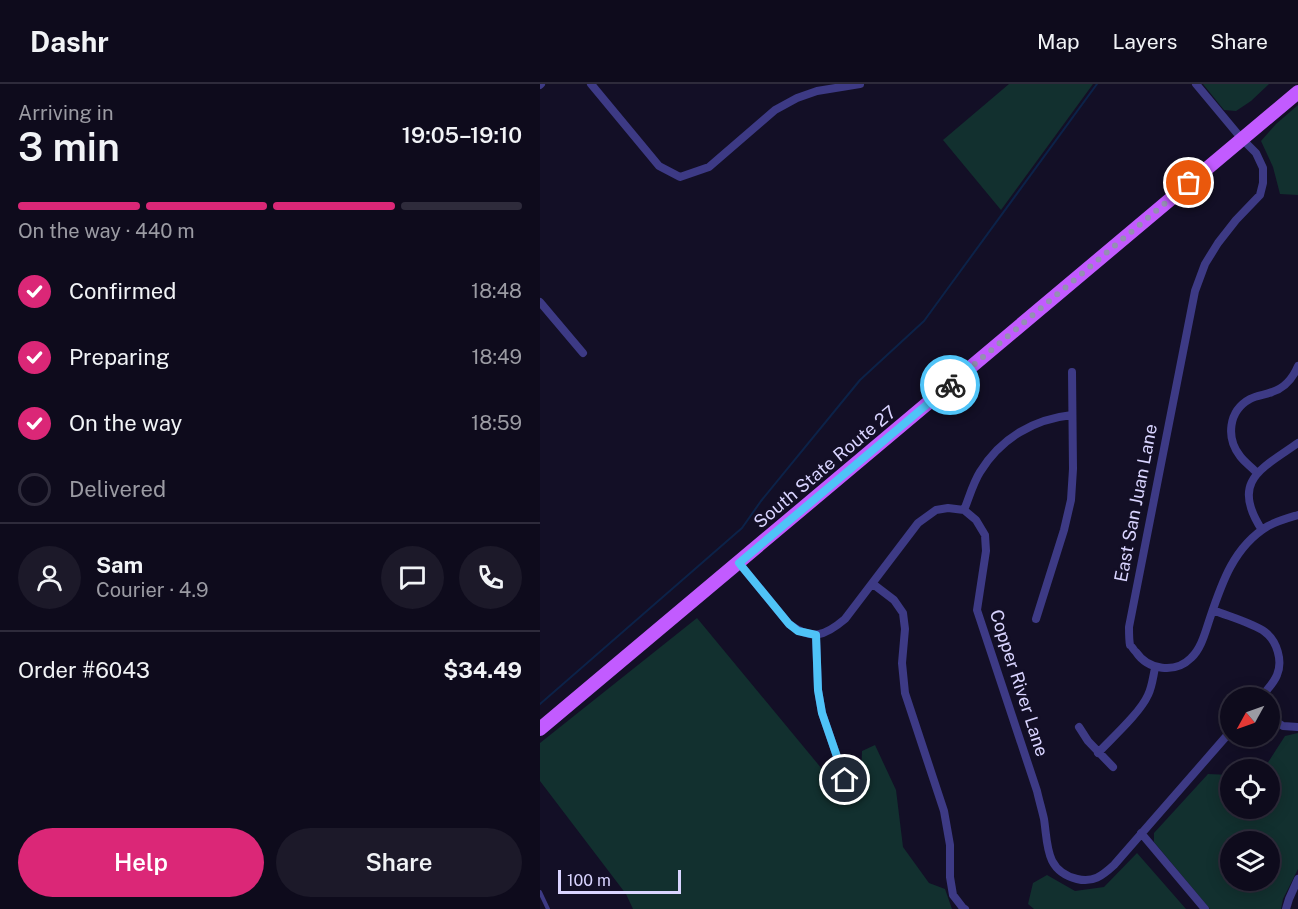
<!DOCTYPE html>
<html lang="en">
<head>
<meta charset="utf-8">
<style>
	:root { --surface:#0e0b1c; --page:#1c1929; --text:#f1f3f6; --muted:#9b9ba3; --line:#2e2b3b; --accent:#db2777 }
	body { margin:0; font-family:"Public Sans",sans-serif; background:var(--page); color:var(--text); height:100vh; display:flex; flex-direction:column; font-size:22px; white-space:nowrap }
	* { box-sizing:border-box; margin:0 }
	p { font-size:20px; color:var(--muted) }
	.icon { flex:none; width:33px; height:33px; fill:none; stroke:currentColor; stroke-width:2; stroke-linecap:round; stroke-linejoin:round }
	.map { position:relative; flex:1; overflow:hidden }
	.panel { display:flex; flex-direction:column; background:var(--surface); width:540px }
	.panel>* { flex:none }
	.needle { width:39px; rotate:230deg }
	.tools { position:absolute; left:680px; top:603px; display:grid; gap:12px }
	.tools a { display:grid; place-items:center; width:60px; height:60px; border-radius:50%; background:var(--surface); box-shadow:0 3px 15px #0003,0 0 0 2px var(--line); font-size:30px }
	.scale { position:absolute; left:18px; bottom:15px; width:123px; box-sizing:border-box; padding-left:6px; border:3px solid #d9d4ff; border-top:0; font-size:16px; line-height:21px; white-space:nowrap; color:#d9d4ff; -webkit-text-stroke:4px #130f26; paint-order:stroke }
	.pin { position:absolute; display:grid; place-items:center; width:51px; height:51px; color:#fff; margin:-26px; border:3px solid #fff; border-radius:50%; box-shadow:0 2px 6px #0007 }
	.courier { position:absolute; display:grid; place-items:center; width:60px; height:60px; margin:-30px; border:4px solid #4fc3f7; border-radius:50%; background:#fff; color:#222; box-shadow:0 2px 8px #0007 }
	.head em { font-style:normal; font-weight:600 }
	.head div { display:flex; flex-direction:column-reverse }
	.head { display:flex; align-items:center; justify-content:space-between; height:102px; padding:0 18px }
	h1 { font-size:39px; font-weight:600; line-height:45px }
	.bar { display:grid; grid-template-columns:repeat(4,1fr); gap:9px 6px; align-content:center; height:72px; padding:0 18px }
	.bar i { height:8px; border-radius:4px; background:var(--line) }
	.bar .current { background:var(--accent) }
	.bar p { grid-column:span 4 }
	.line { display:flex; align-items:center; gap:15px; padding:0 18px; border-top:2px solid var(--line) }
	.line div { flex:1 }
	.round { display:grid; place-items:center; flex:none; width:63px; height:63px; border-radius:32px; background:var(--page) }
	ol { padding:0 18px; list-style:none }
	li { display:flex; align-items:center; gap:18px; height:66px }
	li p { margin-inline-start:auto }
	li .icon { padding:6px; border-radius:50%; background:var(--accent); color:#fff; stroke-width:4 }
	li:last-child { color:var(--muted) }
	li i { width:33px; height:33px; border:3px solid var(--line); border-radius:50% }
	.button { display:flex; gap:12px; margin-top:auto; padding:12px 18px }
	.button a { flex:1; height:69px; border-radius:36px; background:var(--accent); color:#fff; font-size:24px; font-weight:600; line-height:69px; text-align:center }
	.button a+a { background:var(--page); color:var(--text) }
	header { display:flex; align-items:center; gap:36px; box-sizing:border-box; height:84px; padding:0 30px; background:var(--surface); border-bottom:2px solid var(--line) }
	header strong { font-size:28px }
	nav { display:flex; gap:33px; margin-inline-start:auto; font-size:21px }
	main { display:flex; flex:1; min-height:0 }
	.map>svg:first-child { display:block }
	.green { fill:#12302f; fill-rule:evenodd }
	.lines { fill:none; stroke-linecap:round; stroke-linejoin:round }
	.stream { stroke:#0c2248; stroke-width:2 }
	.service { stroke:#3d3a85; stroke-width:4 }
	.minor { stroke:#3d3a85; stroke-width:8 }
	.primary { stroke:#c25bff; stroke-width:14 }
	.done { stroke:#948fb3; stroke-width:6; stroke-dasharray:0 10.8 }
	.route { stroke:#4fc3f7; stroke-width:8 }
	.labels { text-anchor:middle; stroke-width:5; stroke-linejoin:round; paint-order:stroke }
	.street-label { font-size:18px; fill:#d9d4ff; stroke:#130f26 }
</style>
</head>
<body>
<header>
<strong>Dashr</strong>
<nav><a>Map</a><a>Layers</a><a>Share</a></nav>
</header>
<main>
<section class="panel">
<div class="head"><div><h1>3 min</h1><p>Arriving in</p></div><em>19:05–19:10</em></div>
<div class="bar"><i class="current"></i><i class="current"></i><i class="current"></i><i></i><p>On the way · 440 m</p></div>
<ol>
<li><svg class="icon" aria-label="check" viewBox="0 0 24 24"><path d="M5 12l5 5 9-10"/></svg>Confirmed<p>18:48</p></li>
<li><svg class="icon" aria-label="check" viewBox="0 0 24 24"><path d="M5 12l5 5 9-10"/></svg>Preparing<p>18:49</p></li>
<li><svg class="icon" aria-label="check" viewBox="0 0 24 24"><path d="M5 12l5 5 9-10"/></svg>On the way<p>18:59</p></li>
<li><i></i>Delivered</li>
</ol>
<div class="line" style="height:108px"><a class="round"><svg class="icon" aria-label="person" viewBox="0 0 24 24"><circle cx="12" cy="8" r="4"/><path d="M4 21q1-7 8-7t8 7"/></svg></a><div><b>Sam</b><p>Courier · 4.9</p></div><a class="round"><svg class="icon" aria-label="chat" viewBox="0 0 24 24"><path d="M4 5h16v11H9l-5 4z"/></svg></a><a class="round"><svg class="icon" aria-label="phone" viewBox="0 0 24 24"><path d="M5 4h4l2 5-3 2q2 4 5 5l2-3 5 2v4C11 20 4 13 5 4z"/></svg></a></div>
<div class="line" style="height:78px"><div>Order #6043</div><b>$34.49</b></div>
<div class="button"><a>Help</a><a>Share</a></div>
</section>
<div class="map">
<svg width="758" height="825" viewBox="0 0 758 825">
	<rect width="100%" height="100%" fill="#130f26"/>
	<path class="green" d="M469,0H553L461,126L403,56Z
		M663,0H729L711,17L696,27L684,26Z
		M758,21V111L740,110L733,83L721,57L736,40Z
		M157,534L306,714L321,697L322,667L335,661L356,706L363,763L389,799L405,805L412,825H93L86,810L0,697V659Z
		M758,649V785L743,815L741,825H670L614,758V749L668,690L690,691V724H729V686L717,685L725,683L745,652ZM690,758H729V796H690Z
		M597,769L646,825H494L488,820L493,799L507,791L535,807L564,803Z"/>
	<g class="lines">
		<path class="stream" d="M0,620L202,444L221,417L320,296L384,237L557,0"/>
		<path class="service" d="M0,808L8,825"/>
		<path class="minor" d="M51,0L119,82L140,93L169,83L235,26L257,14L277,7L320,0
			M656,0L701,54L716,69L723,84V99L720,111L696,136L678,159L665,180L655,207L589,543C589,548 589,556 590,561C591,561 595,568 596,568C608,586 635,590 651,574C661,565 665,549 669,537C681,501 693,463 728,442C737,437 748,434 758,431
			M0,1L1,0
			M0,218L43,269
			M717,389C712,383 704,378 700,372C686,354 688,327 710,315C717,311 725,311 732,308C745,304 753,294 758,282
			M424,426C429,414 433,399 440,388C461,354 494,335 532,331
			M722,446C690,397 721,385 758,359
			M199,479L249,540C272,557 285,552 305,535L378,439L396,426L408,424L424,426L436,436L445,451L446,467L437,526L497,707C499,716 502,726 504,735C508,761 505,787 537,795C553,799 562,792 574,781L690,648
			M333,500L354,516L363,529L365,545L362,579L365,609L404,727L410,761V793L413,811L423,824L425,825
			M673,526C687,532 713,539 725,548C737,557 743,577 737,591C734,599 726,607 720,614
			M496,535L524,446L531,416L533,385L532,288
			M276,551L278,606L282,629L305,696
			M729,633L743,642L758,643
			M539,643L548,657L573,683
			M558,669C572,654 600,629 608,611C612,603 613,593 615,584
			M601,749L665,825
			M746,825L749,815L758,795"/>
		<path class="primary" d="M0,645L758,8"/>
	</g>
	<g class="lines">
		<path class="done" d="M410,301L649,99"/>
		<path class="route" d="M305,696L282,629L278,606L276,551L258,547L249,540L199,479L410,301"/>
	</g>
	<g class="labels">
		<g class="street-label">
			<text transform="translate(285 383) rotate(-40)" y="6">South State Route 27</text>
			<text transform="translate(596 419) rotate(-79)" y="6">East San Juan Lane</text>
			<text transform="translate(479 599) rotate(72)" y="6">Copper River Lane</text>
		</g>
	</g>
</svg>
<div class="tools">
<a><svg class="needle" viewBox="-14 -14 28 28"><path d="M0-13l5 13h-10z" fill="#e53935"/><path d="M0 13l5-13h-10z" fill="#9b9ba3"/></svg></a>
<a><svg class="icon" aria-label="locate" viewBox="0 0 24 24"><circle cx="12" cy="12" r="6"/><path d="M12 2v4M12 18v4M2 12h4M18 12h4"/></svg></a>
<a><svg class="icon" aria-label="layers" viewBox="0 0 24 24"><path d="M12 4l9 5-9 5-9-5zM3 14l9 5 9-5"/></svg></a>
</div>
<div class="scale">100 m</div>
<div class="pin" style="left:649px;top:99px;background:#ea580c"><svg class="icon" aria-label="bag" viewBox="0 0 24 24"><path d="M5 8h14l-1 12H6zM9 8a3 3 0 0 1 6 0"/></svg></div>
<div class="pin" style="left:305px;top:696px;background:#1f2937"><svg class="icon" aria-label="home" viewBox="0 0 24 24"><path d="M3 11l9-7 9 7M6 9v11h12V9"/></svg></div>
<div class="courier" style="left:410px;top:301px"><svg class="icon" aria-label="bike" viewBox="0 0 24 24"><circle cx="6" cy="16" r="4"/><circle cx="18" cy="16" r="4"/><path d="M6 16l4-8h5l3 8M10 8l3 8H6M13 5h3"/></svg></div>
</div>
</main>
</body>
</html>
